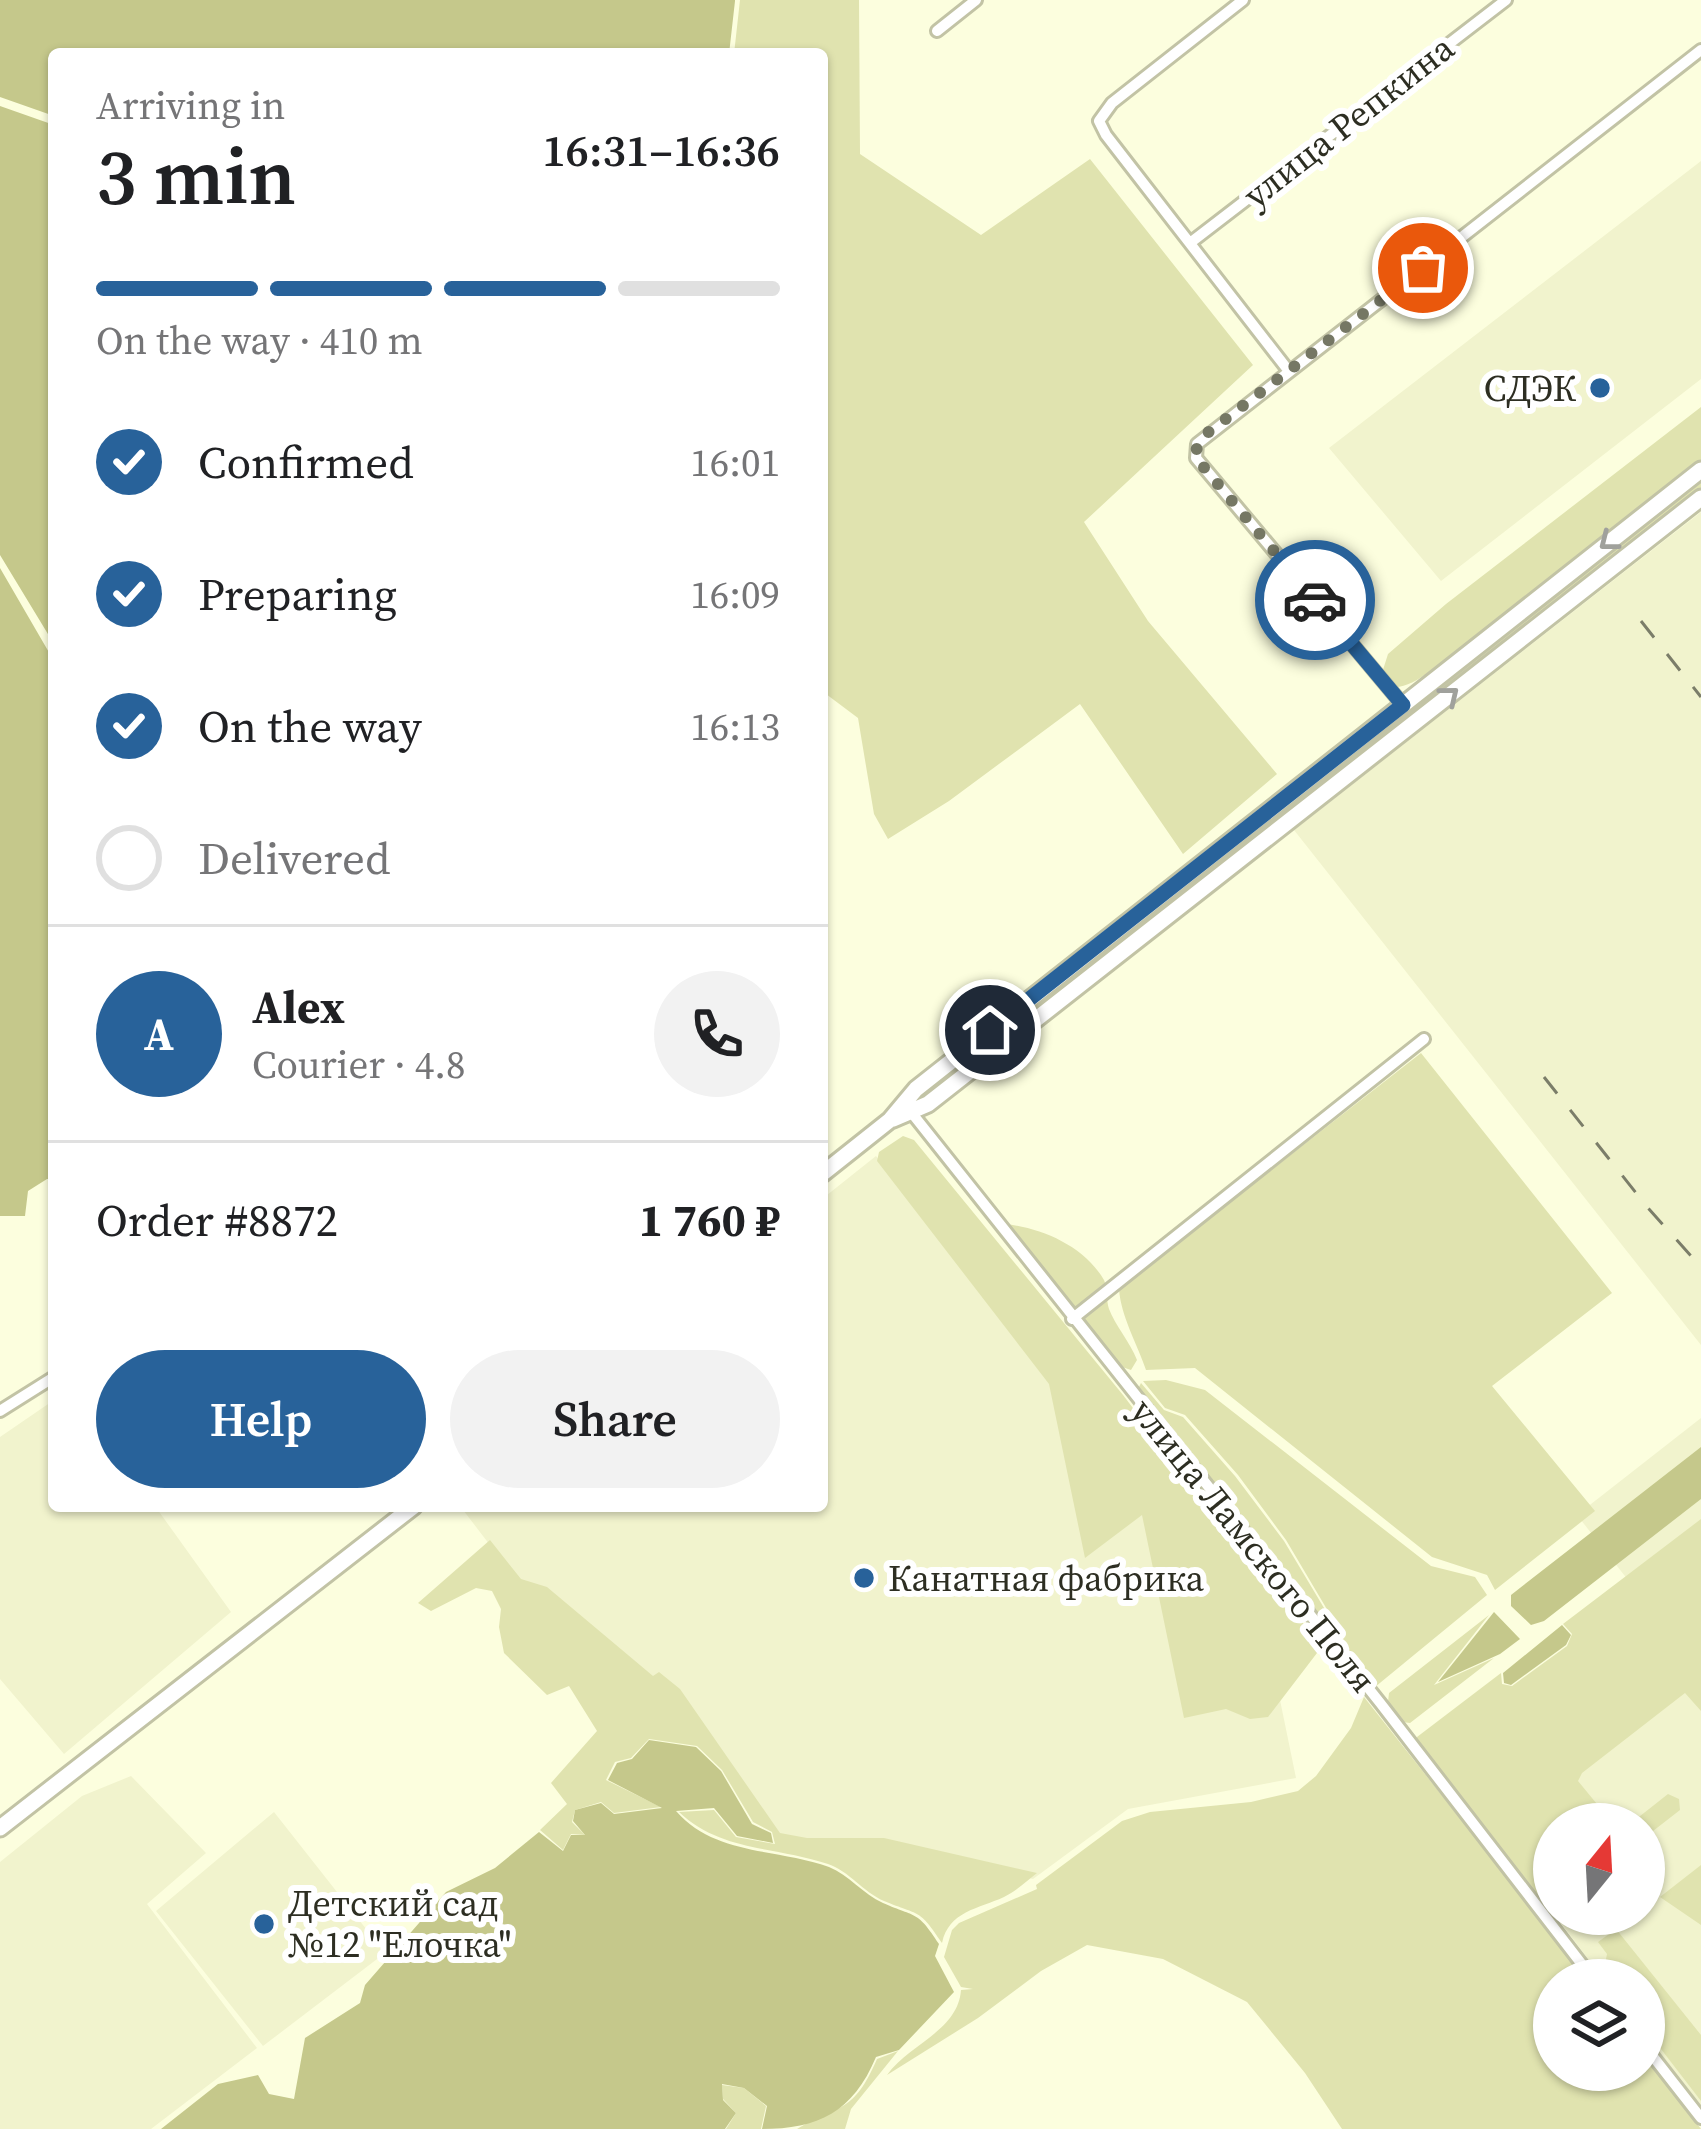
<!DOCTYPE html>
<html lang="en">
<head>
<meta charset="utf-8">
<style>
	:root { --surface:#fff; --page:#f2f2f2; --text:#202124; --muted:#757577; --line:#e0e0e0; --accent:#28629a }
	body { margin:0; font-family:"Source Serif 4",serif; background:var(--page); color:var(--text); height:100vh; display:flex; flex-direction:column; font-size:45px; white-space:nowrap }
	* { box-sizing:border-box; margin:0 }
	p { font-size:39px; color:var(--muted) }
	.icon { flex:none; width:66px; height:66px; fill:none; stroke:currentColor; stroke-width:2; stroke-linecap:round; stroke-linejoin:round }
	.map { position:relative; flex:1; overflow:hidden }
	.panel { position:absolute; left:48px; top:48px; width:780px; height:1464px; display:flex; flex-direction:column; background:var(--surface); border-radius:12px; box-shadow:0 3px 9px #0004 }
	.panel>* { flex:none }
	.needle { width:78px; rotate:18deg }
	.tools { position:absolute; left:1533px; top:1803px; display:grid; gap:24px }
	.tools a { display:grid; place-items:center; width:132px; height:132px; border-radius:50%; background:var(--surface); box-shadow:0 3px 9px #0004; font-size:60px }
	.pin { position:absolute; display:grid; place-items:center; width:102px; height:102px; color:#fff; margin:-51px; border:6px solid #fff; border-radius:50%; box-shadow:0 3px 12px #0007 }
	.courier { position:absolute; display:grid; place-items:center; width:120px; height:120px; margin:-60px; border:9px solid #28629a; border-radius:50%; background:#fff; color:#222; box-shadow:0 3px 15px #0007 }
	.summary em { font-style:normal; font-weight:600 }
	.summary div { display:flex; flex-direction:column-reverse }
	.summary { display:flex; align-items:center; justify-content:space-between; height:204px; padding:0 48px }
	h1 { font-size:78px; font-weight:600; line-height:90px }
	.bar { display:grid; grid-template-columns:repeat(4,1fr); gap:18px 12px; align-content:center; height:144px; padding:0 48px }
	.bar i { height:15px; border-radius:9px; background:var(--line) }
	.bar .on { background:var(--accent) }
	.bar p { grid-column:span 4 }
	.line { display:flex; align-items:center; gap:30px; padding:0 48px; border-top:3px solid var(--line) }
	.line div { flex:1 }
	.round { display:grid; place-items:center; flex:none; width:126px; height:126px; border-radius:63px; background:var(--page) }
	ol { padding:0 48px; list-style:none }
	li { display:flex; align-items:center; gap:36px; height:132px }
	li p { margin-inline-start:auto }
	li .icon { padding:12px; border-radius:50%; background:var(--accent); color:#fff; stroke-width:4 }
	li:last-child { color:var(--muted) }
	li i { width:66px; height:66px; border:6px solid var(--line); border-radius:50% }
	.cta { display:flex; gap:24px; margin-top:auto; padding:24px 48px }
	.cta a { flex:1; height:138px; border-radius:72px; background:var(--accent); color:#fff; font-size:48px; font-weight:600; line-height:138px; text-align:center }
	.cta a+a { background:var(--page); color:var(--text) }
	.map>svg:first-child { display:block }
	.built { fill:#f1f3cd }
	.green { fill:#e0e3af }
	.forest { fill:#c5c88b }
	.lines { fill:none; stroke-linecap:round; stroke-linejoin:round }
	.street-casing { stroke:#c2c3a5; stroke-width:16 }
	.secondary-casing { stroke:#c2c3a5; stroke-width:21 }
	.street { stroke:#fff; stroke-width:10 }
	.secondary { stroke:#fff; stroke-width:15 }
	.rail { stroke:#7b7d69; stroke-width:3; stroke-dasharray:21 21; stroke-linecap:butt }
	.oneway { stroke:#a0a19c }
	.done { stroke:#757764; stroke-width:12; stroke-dasharray:0 21.6 }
	.route { stroke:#28629a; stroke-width:15 }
	.poi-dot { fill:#28629a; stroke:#fff; stroke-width:4.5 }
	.labels { text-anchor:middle; stroke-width:12; stroke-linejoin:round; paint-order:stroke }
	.street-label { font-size:36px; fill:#2d2e22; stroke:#fff }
	.poi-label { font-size:36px; fill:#2d2e22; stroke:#fff; text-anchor:start }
</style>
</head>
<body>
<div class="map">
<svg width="1701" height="2129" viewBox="0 0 1701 2129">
	<rect width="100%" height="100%" fill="#fcfede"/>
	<path class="built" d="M1701,161V379L1441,581L1329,448Z
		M1701,512V1345L1294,830Z
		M876,1156L1057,1388L1280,1700L1296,1778L1128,1809L1033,1879L900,1849L778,1838L672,1692L516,1579L460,1506H822V1199Z
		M54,1400V1506H155L231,1612L64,1754L0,1679V1437Z
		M1701,1418V1673L1577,1515Z
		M1701,1682V2106L1644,2032V1980H1604L1554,1914H1644V1824H1554V1913L1432,1750Z
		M131,1776L206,1853L147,1904L257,2048L151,2129H0V1862L82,1796Z
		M274,1812L385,1953L263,2046L156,1911Z"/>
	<path class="green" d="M740,0H859L860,154L981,235L1090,159L1253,365L1084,522L1148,621L1277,774L1183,854L1080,704L949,801L888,839L874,814L858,718L822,691V54H734Z
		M1701,407V462L1463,648C1441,659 1418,687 1395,687L1382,673L1388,654L1446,604Z
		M1701,481V489L1424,706L1420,705L1544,601Z
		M1383,732L1386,737L1288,814H1281L1284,807Z
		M1237,845H1241V851L921,1101L918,1099L926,1088Z
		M1421,1053L1612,1293L1492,1386L1595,1511L1495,1590L1487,1575L1432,1557L1195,1368L1146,1370C1137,1343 1121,1317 1119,1289Z
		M903,1136L914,1140L1123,1395L1257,1571L1317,1639V1653L1268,1717L1250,1719L1226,1709L1184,1718L1142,1515L1085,1558L1049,1384L877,1161L879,1152Z
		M1005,1224C1042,1228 1084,1246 1104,1280C1108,1289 1106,1300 1109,1309C1115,1325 1130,1342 1137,1360L1131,1370L1119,1366Z
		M1166,1380L1205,1390L1431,1566L1475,1577L1487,1595L1375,1687L1335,1640L1338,1628L1286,1540L1238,1475L1185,1415L1165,1408L1143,1381Z
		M1141,1383L1164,1410L1183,1417L1235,1476L1284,1541L1336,1628L1334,1638L1137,1391Z
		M1701,1519V1711L1685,1693L1582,1773L1578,1781L1606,1815L1608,1824H1554V1914H1591C1577,1923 1565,1922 1551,1915L1417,1745V1737L1501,1673L1502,1684L1512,1686L1567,1646L1572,1634L1563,1624Z
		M490,1540L521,1579L547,1587L653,1676L659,1672L680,1689L780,1833L807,1838H884L1037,1873C1027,1881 1016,1891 1004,1897C978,1909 949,1911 942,1943C919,1908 920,1916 884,1901C863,1892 849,1871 828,1864C775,1846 721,1852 679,1812L714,1810L736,1837L775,1844L772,1832L753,1822L722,1770L697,1746L649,1739L631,1758L615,1762L606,1780L661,1807L614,1813L601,1802L575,1810L572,1822L585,1835L571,1834L563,1850L540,1830L567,1804L551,1783L597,1731L569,1686L547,1695L504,1653L499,1627L501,1609L492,1591L476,1588L431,1611L418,1603Z
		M1489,1615L1434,1685L1494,1658L1410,1723L1402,1722L1388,1702L1389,1693Z
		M1364,1697L1588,1980H1554V2070H1644V2053L1701,2129H1342L1305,2073L1247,2002L1163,1959L1087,1945L1041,1971L978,2018L887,2075C909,2044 958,2031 961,1990L973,1989L961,1987L944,1957L952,1930L959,1923L1037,1889L1036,1885L1122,1821L1150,1812L1251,1802L1298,1791L1316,1776L1351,1728Z
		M1668,1794L1679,1799L1680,1810L1644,1838V1824H1630Z
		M1701,1865V1925L1660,1897Z
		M1616,1929L1701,2035V2101L1644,2027V1980H1608L1603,1974L1607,1954L1598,1942Z
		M898,2051L851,2109L845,2129H797C841,2103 853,2114 877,2059Z
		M722,2085L744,2088L766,2106L761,2129H726L736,2113L723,2099Z"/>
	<path class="forest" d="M0,0H735V1L729,54H54V116L0,97Z
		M0,106L54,125V644L0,555Z
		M0,568L54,661V1179H47L28,1191L25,1216H0Z
		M1701,1447V1499L1544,1621L1531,1625L1511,1606V1595Z
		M1494,1612L1520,1639L1500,1654L1438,1682Z
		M1562,1625L1571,1635L1566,1645L1511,1685L1504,1683L1503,1673Z
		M649,1740L696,1747L721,1771L752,1824L771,1833L773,1843L737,1836L714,1808L676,1811C715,1856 777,1848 829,1867C849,1875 863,1894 883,1903C917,1918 917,1910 939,1944L935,1956L954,1992L899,2050L876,2057C853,2112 818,2129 762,2129L767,2106L744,2088L722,2084L723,2100L736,2113L725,2129H161L218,2084L258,2075L269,2094L294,2099L305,2038L360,2003L365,1985L446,1892L495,1868L539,1832L563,1851L571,1835H585L573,1821L575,1810L601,1803L614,1814L662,1808L608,1780L617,1763L632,1759Z"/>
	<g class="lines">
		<defs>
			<path id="street" d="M1243,0L1112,103L1099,121L1106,135L1288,370
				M937,31L976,0
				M1190,243L1506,0
				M1403,705L1196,458L1197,444L1701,50
				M911,1112L1381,1704L1594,1980
				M1072,1319L1424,1039
				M0,1411L54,1377
				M1644,2045L1701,2118"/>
			<path id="secondary" d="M893,1119L928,1104L1701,498
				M822,1174L890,1120L916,1089L1701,470
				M0,1828L414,1506"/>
		</defs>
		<use href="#street" class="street-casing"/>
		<use href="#secondary" class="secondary-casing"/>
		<use href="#street" class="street"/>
		<use href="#secondary" class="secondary"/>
		<path class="rail" d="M1641,621L1701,697
			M1544,1077L1648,1208L1701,1267"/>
	</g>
	<defs><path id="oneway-chevron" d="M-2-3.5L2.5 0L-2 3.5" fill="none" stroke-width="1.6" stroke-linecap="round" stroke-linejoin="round" transform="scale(3)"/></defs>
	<g class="oneway">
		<use href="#oneway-chevron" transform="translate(1608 542) rotate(142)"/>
		<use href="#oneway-chevron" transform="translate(1450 695) rotate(-39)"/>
	</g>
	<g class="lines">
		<path class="done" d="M1315,600L1196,458L1197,444L1206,434L1423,268"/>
		<path class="route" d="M990,1030L1403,705L1315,600"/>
	</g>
	<g class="poi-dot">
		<circle cx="1600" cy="388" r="12"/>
		<circle cx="864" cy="1578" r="12"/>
		<circle cx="264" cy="1924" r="12"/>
	</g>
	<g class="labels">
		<g class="street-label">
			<text transform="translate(1348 121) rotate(-38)" y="13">улица Репкина</text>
			<text transform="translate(1254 1545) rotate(51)" y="13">улица Ламского Поля</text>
		</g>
		<g class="poi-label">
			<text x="1576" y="401" text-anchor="end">СДЭК</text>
			<text x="888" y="1591">Канатная фабрика</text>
			<text x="288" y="1916">Детский сад<tspan x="288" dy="41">№12 "Елочка"</tspan></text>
		</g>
	</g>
</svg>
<div class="tools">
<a><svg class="needle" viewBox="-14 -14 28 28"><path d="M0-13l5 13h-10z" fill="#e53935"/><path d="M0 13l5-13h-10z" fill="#757577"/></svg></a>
<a><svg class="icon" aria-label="layers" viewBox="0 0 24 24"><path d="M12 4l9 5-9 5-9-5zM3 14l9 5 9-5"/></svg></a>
</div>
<div class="pin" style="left:1423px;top:268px;background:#ea580c"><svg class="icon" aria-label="bag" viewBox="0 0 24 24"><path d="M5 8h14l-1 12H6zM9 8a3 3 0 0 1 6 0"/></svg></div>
<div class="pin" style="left:990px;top:1030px;background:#1f2937"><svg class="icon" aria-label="home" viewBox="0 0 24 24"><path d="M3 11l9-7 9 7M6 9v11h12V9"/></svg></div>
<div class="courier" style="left:1315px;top:600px"><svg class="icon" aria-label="car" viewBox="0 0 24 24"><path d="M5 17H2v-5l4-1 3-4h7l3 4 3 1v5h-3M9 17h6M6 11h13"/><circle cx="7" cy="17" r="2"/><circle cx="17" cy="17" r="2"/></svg></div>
<section class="panel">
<div class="summary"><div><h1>3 min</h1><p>Arriving in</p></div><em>16:31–16:36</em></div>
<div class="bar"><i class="on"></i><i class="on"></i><i class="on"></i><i></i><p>On the way · 410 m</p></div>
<ol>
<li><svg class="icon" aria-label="check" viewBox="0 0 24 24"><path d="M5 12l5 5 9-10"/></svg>Confirmed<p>16:01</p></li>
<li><svg class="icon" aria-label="check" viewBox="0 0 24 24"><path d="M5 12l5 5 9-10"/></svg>Preparing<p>16:09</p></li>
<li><svg class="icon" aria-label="check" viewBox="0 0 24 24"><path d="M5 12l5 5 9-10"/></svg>On the way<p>16:13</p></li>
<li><i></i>Delivered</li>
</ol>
<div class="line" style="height:216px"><b class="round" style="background:var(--accent);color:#fff">A</b><div><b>Alex</b><p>Courier · 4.8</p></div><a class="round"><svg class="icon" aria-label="phone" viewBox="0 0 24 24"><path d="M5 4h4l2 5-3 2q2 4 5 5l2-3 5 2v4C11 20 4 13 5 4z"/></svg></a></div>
<div class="line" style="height:156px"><div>Order #8872</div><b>1 760 ₽</b></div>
<div class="cta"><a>Help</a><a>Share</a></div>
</section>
</div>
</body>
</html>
